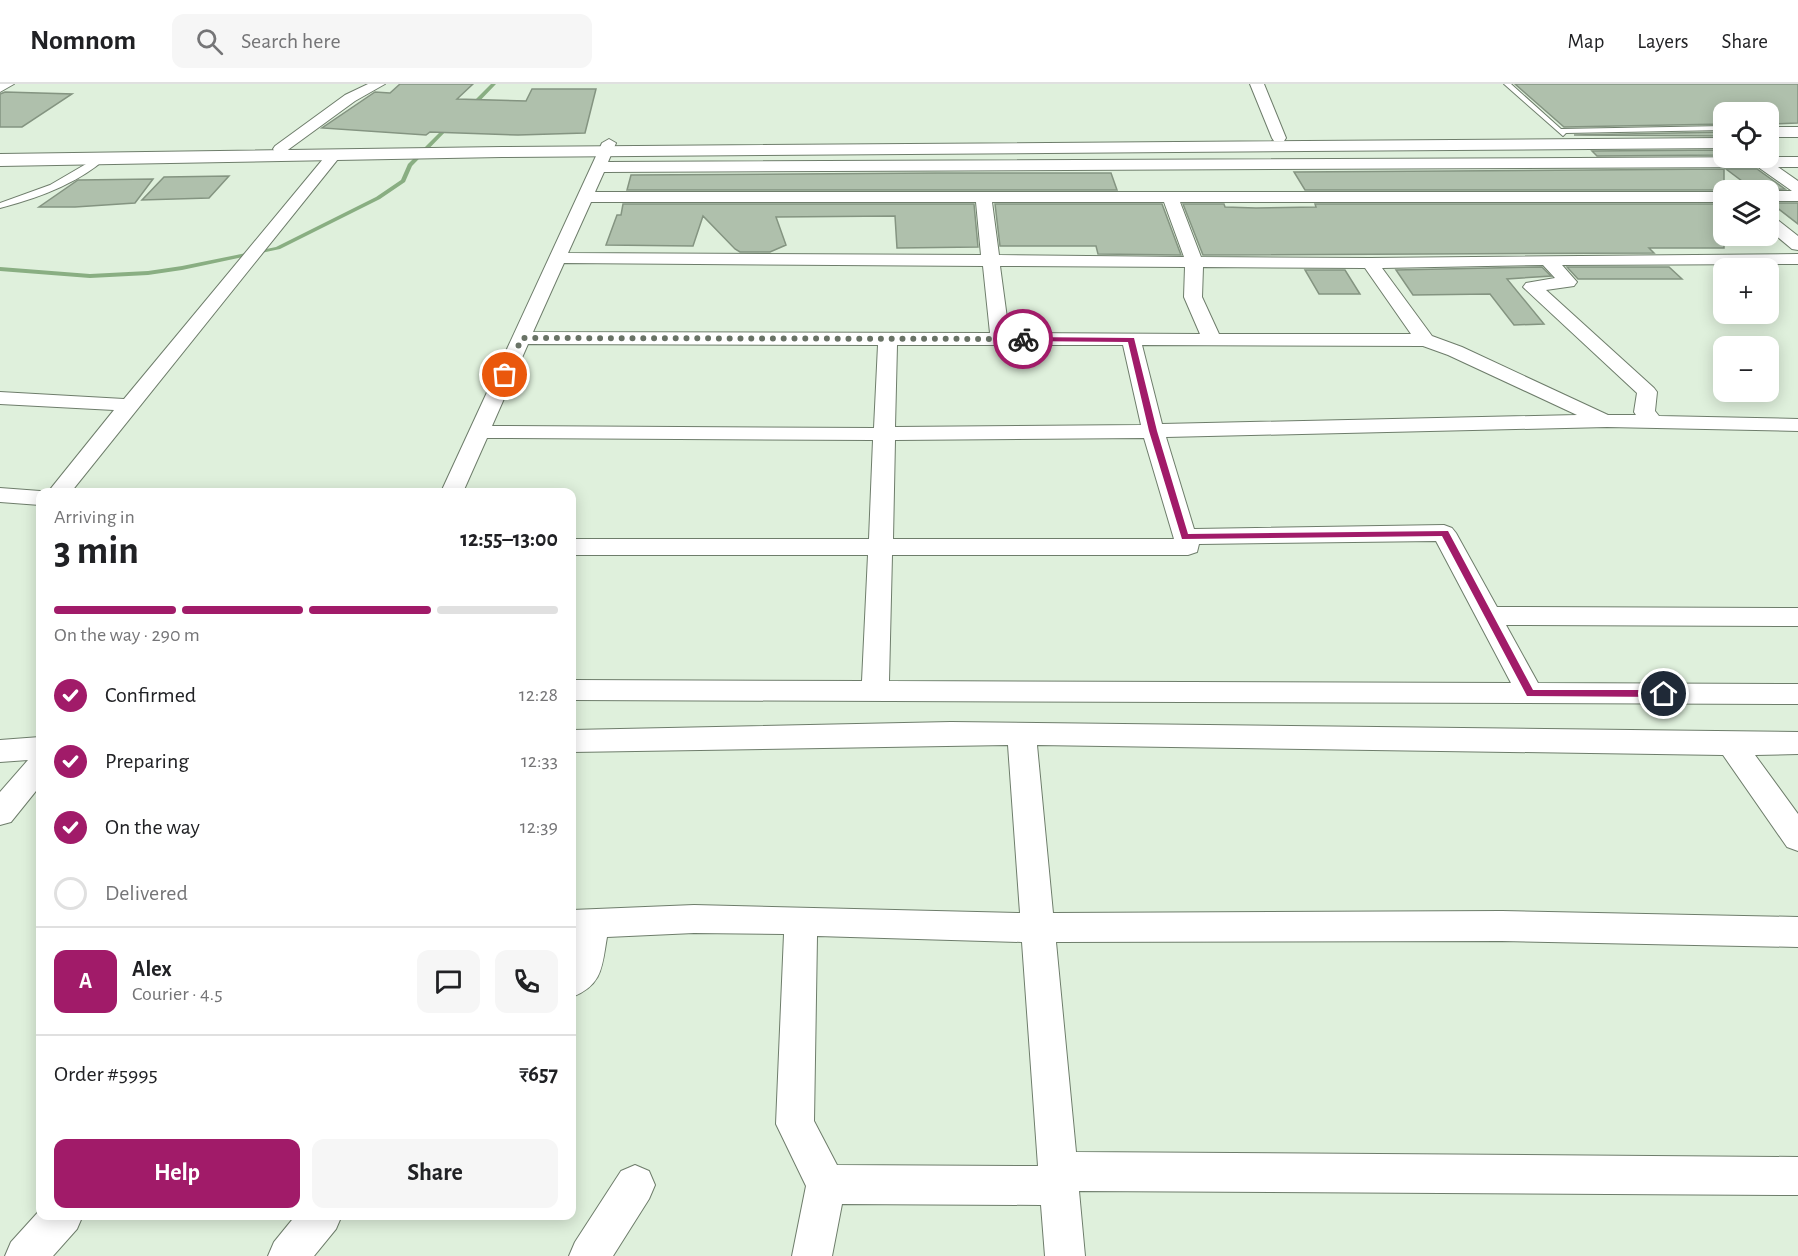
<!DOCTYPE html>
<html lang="en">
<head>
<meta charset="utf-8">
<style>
	:root { --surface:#fff; --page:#f6f6f6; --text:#202124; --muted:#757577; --line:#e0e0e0; --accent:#a11b69 }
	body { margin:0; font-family:"Alegreya Sans",sans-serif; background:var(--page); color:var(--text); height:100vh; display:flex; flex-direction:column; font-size:22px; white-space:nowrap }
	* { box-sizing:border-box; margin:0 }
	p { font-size:20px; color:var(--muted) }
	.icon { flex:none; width:33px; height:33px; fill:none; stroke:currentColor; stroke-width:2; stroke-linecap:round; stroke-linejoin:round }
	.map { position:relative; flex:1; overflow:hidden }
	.side { position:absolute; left:36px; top:404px; width:540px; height:732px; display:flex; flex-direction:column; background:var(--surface); border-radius:12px; box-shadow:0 3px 15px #0003 }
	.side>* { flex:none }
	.fabs { position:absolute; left:1713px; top:18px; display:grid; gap:12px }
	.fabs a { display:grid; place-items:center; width:66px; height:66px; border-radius:12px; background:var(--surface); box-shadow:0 3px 15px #0003; font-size:30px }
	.pin { position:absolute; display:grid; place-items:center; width:51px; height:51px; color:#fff; margin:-26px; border:3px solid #fff; border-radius:50%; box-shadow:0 2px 6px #0007 }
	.courier { position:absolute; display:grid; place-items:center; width:60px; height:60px; margin:-30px; border:4px solid #a11b69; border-radius:50%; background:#fff; color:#222; box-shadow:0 2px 8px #0007 }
	.summary em { font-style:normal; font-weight:700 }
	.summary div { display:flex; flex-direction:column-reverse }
	.summary { display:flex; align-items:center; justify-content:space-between; height:102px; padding:0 18px }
	h1 { font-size:39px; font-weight:700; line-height:45px }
	.bar { display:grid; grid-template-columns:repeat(4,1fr); gap:9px 6px; align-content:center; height:72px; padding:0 18px }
	.bar i { height:8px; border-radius:4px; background:var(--line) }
	.bar .selected { background:var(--accent) }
	.bar p { grid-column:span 4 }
	.line { display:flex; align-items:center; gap:15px; padding:0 18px; border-top:2px solid var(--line) }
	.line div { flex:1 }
	.round { display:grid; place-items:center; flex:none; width:63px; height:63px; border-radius:12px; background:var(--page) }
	ol { padding:0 18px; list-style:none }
	li { display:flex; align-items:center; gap:18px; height:66px }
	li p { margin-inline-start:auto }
	li .icon { padding:6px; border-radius:50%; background:var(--accent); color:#fff; stroke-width:4 }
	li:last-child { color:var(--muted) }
	li i { width:33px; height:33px; border:3px solid var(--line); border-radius:50% }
	.primary-button { display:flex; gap:12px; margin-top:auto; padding:12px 18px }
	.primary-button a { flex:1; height:69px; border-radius:12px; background:var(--accent); color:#fff; font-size:24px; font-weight:700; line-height:69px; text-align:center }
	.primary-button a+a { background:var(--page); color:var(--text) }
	header { display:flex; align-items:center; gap:36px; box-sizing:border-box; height:84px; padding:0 30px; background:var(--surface); border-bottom:2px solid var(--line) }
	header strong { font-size:28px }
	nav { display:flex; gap:33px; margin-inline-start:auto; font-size:21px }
	.search { width:420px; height:54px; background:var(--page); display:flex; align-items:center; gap:15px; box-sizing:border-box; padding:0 21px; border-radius:12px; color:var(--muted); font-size:22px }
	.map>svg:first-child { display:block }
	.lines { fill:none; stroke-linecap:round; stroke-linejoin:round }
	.stream { fill:#89ae82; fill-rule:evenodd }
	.building { fill:#afc0ac; stroke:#849481; stroke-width:1.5 }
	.service-casing { stroke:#6e7d6b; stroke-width:2 }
	.minor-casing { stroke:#6e7d6b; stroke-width:2 }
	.tertiary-casing { stroke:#6e7d6b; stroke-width:2 }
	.service { fill:#fff; fill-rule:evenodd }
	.minor { fill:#fff; fill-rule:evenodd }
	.tertiary { fill:#fff; fill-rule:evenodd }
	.route { fill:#a11b69 }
	.done { stroke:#697366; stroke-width:6; stroke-dasharray:0 10.8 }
</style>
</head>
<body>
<header>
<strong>Nomnom</strong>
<div class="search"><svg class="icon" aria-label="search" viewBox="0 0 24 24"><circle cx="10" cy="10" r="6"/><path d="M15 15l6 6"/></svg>Search here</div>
<nav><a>Map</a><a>Layers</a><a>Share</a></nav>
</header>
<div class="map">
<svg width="1798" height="1172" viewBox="0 0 1798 1172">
	<rect width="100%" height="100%" fill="#dff0dc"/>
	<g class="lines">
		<path class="stream" d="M491,0H496L473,24H469V22Z
			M447,41L451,42L412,82L405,98L380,115L280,165L182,186L148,191L90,194L0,187V183L90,190L148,187L182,182L276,163L376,113L401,96L408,80Z"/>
	</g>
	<path class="building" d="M400,0H473L457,15L526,17L532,5H596L585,49L518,51L430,48L426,51L322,44L375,8L390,9Z
		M1515,0H1798V39L1768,40V28H1724V40L1564,43Z
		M5,8L72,10L22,43H0V10Z
		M1724,48V52L1574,51Z
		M1724,66V71L1597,72L1592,67Z
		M1724,85V106H1305L1294,88Z
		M1726,85H1757L1785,105L1754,106Z
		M936,89H1111L1117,106H627L631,91Z
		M229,92L209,114L142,116L164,93Z
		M153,95L135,119L75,123H39L78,96Z
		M1771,119H1798V140Z
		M623,120H974L978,163L897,164L895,132L776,133L786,161L770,168H740L735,165L703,132L693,162L606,161L617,131H621Z
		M995,120H1162L1181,171L1098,170L1096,162H1000Z
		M1183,120H1224L1225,123L1256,124L1316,123L1315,120H1724V164H1649L1654,169L1203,171Z
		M1542,183L1551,192L1507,195L1544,240L1514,241L1490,210L1413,211L1396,186Z
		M1567,183H1669L1682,195H1578Z
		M1305,186H1345L1360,210H1319Z"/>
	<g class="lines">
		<defs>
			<path id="service" d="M1504,0H1511L1561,45L1724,42V46L1566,49L1563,52Z
				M98,73L105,75C77,100 35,115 0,124V119L50,101Z"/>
			<path id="minor" d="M0,0H14L0,8Z
				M368,0H385L355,17L285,68H275L273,65L275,62L345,11Z
				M1250,0H1264L1286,54L1284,57H1274L1272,54Z
				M609,55L616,59L608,78L1798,73V83H1778L1798,97V117H1768V107H1792L1758,83L604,88L595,108H1724V118H1180L1201,173L1370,174L1798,170V180L1562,181L1577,198L1574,202L1546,206L1654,304L1657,308L1655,327L1659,332L1798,335V347L1607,343L1166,353L1194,445L1444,441L1452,444L1456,449L1497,523L1798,524V542L1506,541L1538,599L1798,600V620L572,616V596L862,597L868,471H572V455H869L873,356L487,354L463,408H441L602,59ZM591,118H976L981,171L568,169ZM992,118H1164L1184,173L999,171ZM564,179L983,182L990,249L533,248ZM1543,181L1555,194L1526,199L1523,203L1637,309L1634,328L1636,331H1608L1462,263L1432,252L1382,184ZM1000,182L1185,183L1184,213L1200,250L1009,249ZM1203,183L1365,184L1411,250H1219L1202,213ZM528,260L878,261L874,344L492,342ZM897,261H1123L1141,341L895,343ZM1142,261L1423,262L1448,271L1577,331L1162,340ZM1144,354L1174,455H893L895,356ZM1436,457L1511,599L889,597L892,471H1188L1197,468L1199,460Z
				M333,68L338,69L340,72L338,75L71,408H48L114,326L0,320V308L124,315L328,69Z
				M1768,131L1774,133L1798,152V166L1792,165L1768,145Z
				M0,404L40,407L44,408H40V421L0,418Z
				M951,638L1798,648V670L1755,671L1798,730V767L1787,763L1723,671L1037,661L1053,829L1502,827L1798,833V863L1502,857L1056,858L1076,1068L1798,1073V1111L1079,1107L1085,1172H1045L1041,1121L842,1120L832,1172H792L806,1102L776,1040L784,850L694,849L607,853C602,882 603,901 572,913V826L694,821L1020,829L1008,661L572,668V646ZM817,852L1022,858L1038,1082L837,1081L814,1037Z
				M40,653V702L11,738L0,741V708L28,676L0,678V656Z
				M635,1081L649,1087L655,1101L649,1115L613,1172H569L575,1158L621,1087Z
				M40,1126V1131H83L77,1145L53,1172H5L11,1158Z
				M296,1131H342L336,1145L314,1172H268L274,1158Z"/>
			<path id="tertiary" d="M1768,43H1798V53H1768Z
				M1724,54V64L502,73L0,82V70L502,63Z"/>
		</defs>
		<use href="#service" class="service-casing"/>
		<use href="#minor" class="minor-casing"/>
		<use href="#tertiary" class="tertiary-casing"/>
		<use href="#service" class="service"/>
		<use href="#minor" class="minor"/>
		<use href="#tertiary" class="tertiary"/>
	</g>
	<path class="route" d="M1023,253L1134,254L1157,347L1188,450L1448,447L1533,606H1664L1669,610L1664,613L1527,612L1442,452L1182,455L1149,347L1128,258L1020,257Z"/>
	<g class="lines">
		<path class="done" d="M505,291L522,254L1023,255"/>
	</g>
</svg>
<div class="fabs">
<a><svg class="icon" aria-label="locate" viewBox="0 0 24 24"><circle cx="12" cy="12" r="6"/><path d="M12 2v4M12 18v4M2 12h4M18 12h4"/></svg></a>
<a><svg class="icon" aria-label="layers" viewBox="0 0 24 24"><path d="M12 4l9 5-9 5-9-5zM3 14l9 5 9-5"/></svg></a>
<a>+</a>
<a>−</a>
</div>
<div class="pin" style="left:505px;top:291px;background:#ea580c"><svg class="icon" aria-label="bag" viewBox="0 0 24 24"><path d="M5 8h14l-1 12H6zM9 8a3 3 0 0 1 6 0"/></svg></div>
<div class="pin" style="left:1664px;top:610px;background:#1f2937"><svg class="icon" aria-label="home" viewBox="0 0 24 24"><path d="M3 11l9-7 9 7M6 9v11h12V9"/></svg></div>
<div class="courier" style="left:1023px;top:255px"><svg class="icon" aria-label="bike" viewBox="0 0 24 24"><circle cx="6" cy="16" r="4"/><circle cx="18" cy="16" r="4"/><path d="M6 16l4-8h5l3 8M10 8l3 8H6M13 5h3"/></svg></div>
<section class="side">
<div class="summary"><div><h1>3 min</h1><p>Arriving in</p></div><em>12:55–13:00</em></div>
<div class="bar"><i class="selected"></i><i class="selected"></i><i class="selected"></i><i></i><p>On the way · 290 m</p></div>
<ol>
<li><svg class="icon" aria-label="check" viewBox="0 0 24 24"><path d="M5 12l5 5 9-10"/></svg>Confirmed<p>12:28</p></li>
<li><svg class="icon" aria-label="check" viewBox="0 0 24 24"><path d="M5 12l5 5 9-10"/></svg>Preparing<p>12:33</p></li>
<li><svg class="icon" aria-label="check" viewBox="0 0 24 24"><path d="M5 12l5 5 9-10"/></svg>On the way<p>12:39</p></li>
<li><i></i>Delivered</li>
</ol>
<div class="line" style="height:108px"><b class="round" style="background:var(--accent);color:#fff">A</b><div><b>Alex</b><p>Courier · 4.5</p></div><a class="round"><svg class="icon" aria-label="chat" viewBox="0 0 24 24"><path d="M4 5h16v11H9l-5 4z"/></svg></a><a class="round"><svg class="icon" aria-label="phone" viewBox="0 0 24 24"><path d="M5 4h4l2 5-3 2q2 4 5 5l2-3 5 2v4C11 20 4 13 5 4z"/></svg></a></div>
<div class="line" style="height:78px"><div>Order #5995</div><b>₹657</b></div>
<div class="primary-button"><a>Help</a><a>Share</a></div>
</section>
</div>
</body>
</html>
